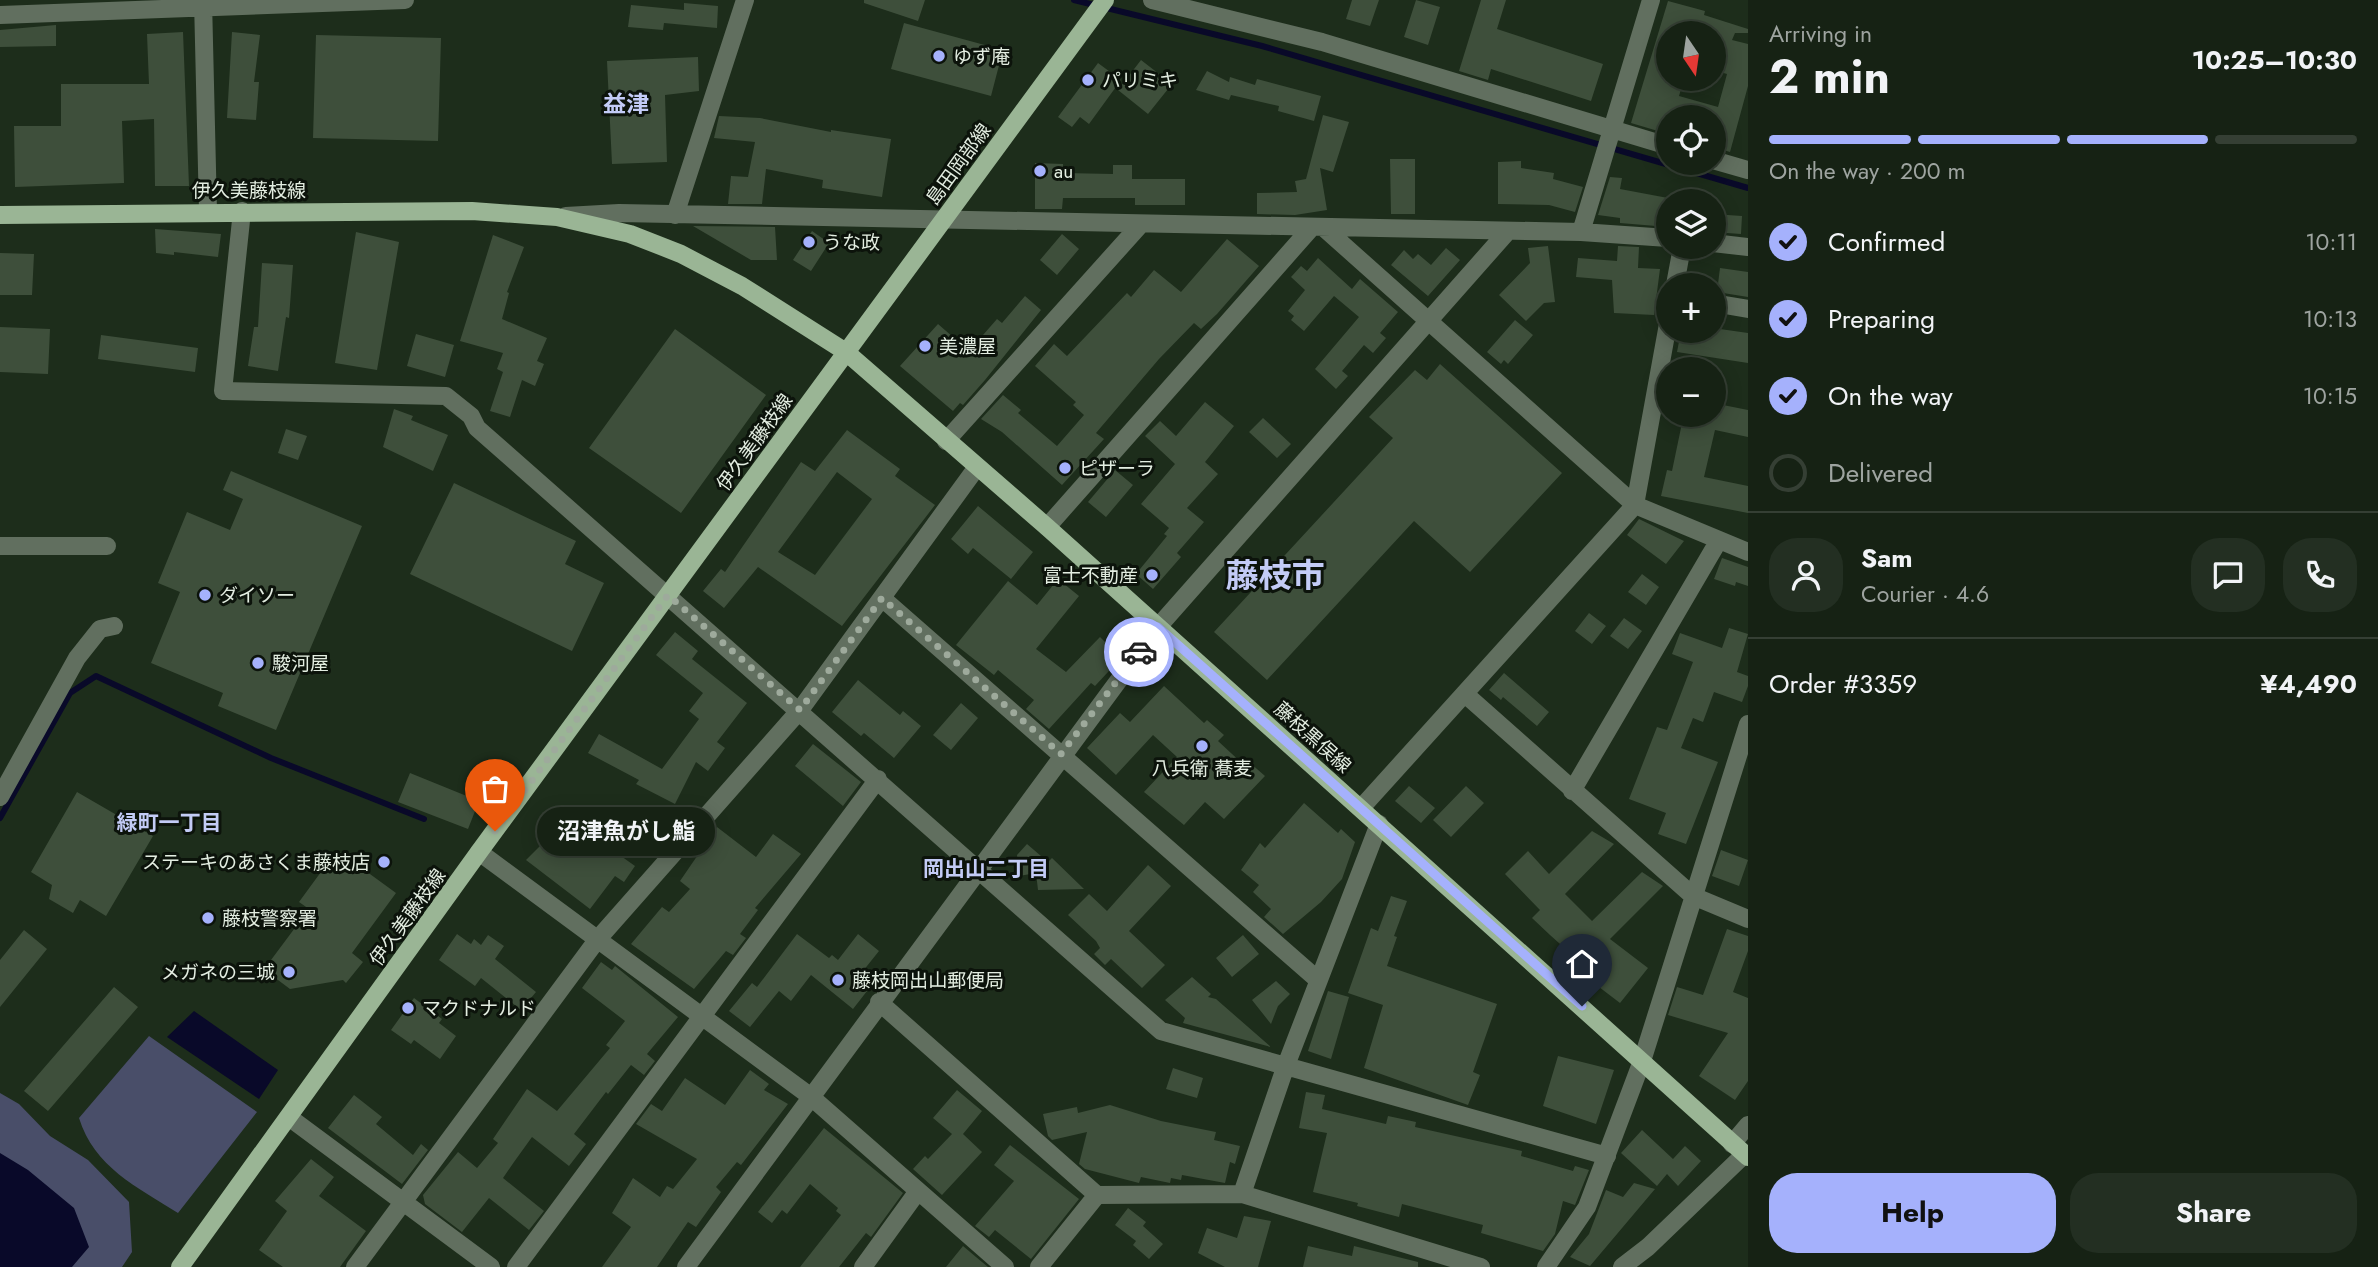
<!DOCTYPE html>
<html lang="en">
<head>
<meta charset="utf-8">
<style>
	:root { --surface:#162214; --page:#232f22; --text:#f1f3f6; --muted:#9ea4a0; --line:#353f34; --accent:#a5b1fc }
	body { margin:0; font-family:Jost,"Noto Sans JP",sans-serif; background:var(--page); color:var(--text); height:100vh; display:flex; flex-direction:column; font-size:26px; white-space:nowrap }
	* { box-sizing:border-box; margin:0 }
	p { font-size:23px; color:var(--muted) }
	.icon { flex:none; width:38px; height:38px; fill:none; stroke:currentColor; stroke-width:2; stroke-linecap:round; stroke-linejoin:round }
	.map { position:relative; flex:1; overflow:hidden }
	.side { display:flex; flex-direction:column; background:var(--surface); width:630px }
	.side>* { flex:none }
	.needle { width:46px; rotate:167deg }
	.tools { position:absolute; left:1656px; top:21px; display:grid; gap:14px }
	.tools a { display:grid; place-items:center; width:70px; height:70px; border-radius:50%; background:var(--surface); box-shadow:0 4px 18px #0003,0 0 0 2px var(--line); font-size:35px }
	.pin { position:absolute; display:grid; place-items:center; width:60px; height:60px; color:#fff; margin:-72px -30px; border-radius:50% 50% 50% 0; rotate:-45deg; box-shadow:0 0 7px #0007 }
	.pin .icon { rotate:45deg }
	.courier { position:absolute; display:grid; place-items:center; width:70px; height:70px; margin:-35px; border:5px solid #a5b1fc; border-radius:50%; background:#fff; color:#222; box-shadow:0 2px 9px #0007 }
	.bubble { position:absolute; height:49px; border-radius:24px; background:var(--surface); box-shadow:0 4px 18px #0003,0 0 0 2px var(--line); font-size:23px; font-weight:700; line-height:49px; text-align:center }
	.headline em { font-style:normal; font-weight:700 }
	.headline div { display:flex; flex-direction:column-reverse }
	.headline { display:flex; align-items:center; justify-content:space-between; height:119px; padding:0 21px }
	h1 { font-size:46px; font-weight:700; line-height:52px }
	.bar { display:grid; grid-template-columns:repeat(4,1fr); gap:10px 7px; align-content:center; height:84px; padding:0 21px }
	.bar i { height:9px; border-radius:5px; background:var(--line) }
	.bar .selected { background:var(--accent) }
	.bar p { grid-column:span 4 }
	.line { display:flex; align-items:center; gap:18px; padding:0 21px; border-top:2px solid var(--line) }
	.line div { flex:1 }
	.round { display:grid; place-items:center; flex:none; width:74px; height:74px; border-radius:28px; background:var(--page) }
	ol { padding:0 21px; list-style:none }
	li { display:flex; align-items:center; gap:21px; height:77px }
	li p { margin-inline-start:auto }
	li .icon { padding:7px; border-radius:50%; background:var(--accent); color:#111; stroke-width:4 }
	li:last-child { color:var(--muted) }
	li i { width:38px; height:38px; border:4px solid var(--line); border-radius:50% }
	.primary-button { display:flex; gap:14px; margin-top:auto; padding:14px 21px }
	.primary-button a { flex:1; height:80px; border-radius:28px; background:var(--accent); color:#111; font-size:28px; font-weight:700; line-height:80px; text-align:center }
	.primary-button a+a { background:var(--page); color:var(--text) }
	main { display:flex; flex:1; min-height:0 }
	.map>svg:first-child { display:block }
	.green { fill:#494e69 }
	.water { fill:#090929 }
	.lines { fill:none; stroke-linecap:round; stroke-linejoin:round }
	.stream { stroke:#090929; stroke-width:6 }
	.building { fill:#3e4f3b; fill-rule:evenodd }
	.minor { stroke:#616f5f; stroke-width:18 }
	.major { stroke:#9ab595; stroke-width:18 }
	.done { stroke:#9eaa9c; stroke-width:7; stroke-dasharray:0 12.6 }
	.route { stroke:#a5b1fc; stroke-width:9 }
	.poi-dot { fill:#a5b1fc; stroke:#0c130b; stroke-width:2.5 }
	.labels { text-anchor:middle; stroke-width:6; stroke-linejoin:round; paint-order:stroke }
	.poi-label { font-size:19px; fill:#e3ede1; stroke:#0c130b; text-anchor:start }
	.street-label { font-size:19px; fill:#e3ede1; stroke:#0c130b }
	.neighbourhood-label { font-size:21px; font-weight:bold; fill:#c3cbf6; stroke:#0c130b }
	.quarter-label { font-size:23px; font-weight:bold; fill:#c3cbf6; stroke:#0c130b }
	.town-label { font-size:33px; font-weight:bold; fill:#c3cbf6; stroke:#0c130b }
</style>
</head>
<body>
<main>
<div class="map">
<svg width="1748" height="1267" viewBox="0 0 1748 1267">
	<rect width="100%" height="100%" fill="#1d2d1b"/>
	<path class="green" d="M149,1036L257,1112L178,1213C137,1187 94,1167 79,1118Z
		M0,1093L19,1104L50,1136L88,1160L129,1202L132,1252L122,1267H0Z"/>
	<path class="water" d="M194,1011L278,1070L259,1099L167,1037Z
		M0,1153L28,1170L74,1208L89,1247L72,1267H0Z"/>
	<g class="lines">
		<path class="stream" d="M1074,0L1262,46L1748,188
			M0,818L70,693L96,676L271,758L424,819"/>
	</g>
	<path class="building" d="M864,0H925L918,21L864,3Z
		M1352,0H1379L1370,26L1346,19Z
		M1416,0L1440,7L1428,45L1404,37Z
		M1481,0H1506L1497,29L1603,64L1591,101L1491,69L1488,80L1459,71Z
		M1668,1L1705,11L1704,15L1748,29V33H1735L1732,40L1748,44V86L1730,152L1713,147V117H1668V134L1631,123ZM1668,27L1692,33H1713V70L1727,74L1718,107L1679,96L1684,79H1668Z
		M684,3L718,6L717,28L664,23L663,30L628,27L631,5L684,10Z
		M904,23L1003,50L991,96L891,69Z
		M56,25V46L0,47V30Z
		M183,32L189,186H155L154,119L122,121L124,183L15,187L14,126H61V84H149L147,34Z
		M232,32L260,35L254,82H259L256,120L227,118Z
		M316,35L441,38L438,141L313,138Z
		M698,57L699,91L665,95L667,162L612,164L607,61Z
		M1141,60L1172,84L1148,114L1118,90Z
		M1098,63L1121,80L1089,124L1080,117L1072,127L1058,117Z
		M1207,71L1229,82L1230,77L1255,85L1257,79L1321,96L1314,121L1278,111L1279,106L1231,95L1229,100L1196,90Z
		M1323,115L1349,122L1333,172L1320,168L1327,210L1295,215L1257,214V193L1297,192L1295,181L1306,179Z
		M719,116L760,118L831,132V130L891,139L882,197L822,188L823,180L766,169L762,204H728L731,176L748,177L755,142L714,138Z
		M1390,159H1415V214H1391Z
		M1521,161V168L1554,173L1553,179L1583,187L1575,212L1549,205L1498,204V162Z
		M1035,163L1063,164V173L1113,174V165H1132V179H1185V205H1135V198H1063L1062,209H1035Z
		M1610,177L1622,178L1620,189L1668,198V227L1620,223V218L1598,215Z
		M1713,214L1742,216L1741,234L1713,232Z
		M693,226L775,227L777,260H751Z
		M155,229L221,234L218,257L174,252V255L156,253Z
		M812,231L829,243L811,271L793,260Z
		M356,232L399,242L377,370L335,363Z
		M1062,234L1079,249L1057,275L1040,260Z
		M493,235L524,247L507,292L509,293L502,319L547,338L537,361L544,364L535,386L522,380L510,417L490,411L503,372L497,369L503,353L460,341Z
		M1227,239L1259,266L1217,314L1201,329L1194,323L1159,359L1096,433L1104,439L1062,485L1002,432L981,419L1003,395L1021,410L1018,413L1057,446L1084,415L1073,405L1076,402L1035,366L1054,344L1067,356L1127,293L1131,297L1154,270L1181,292Z
		M1548,246L1555,302L1544,303L1526,321L1499,295L1530,263L1528,248Z
		M1618,246L1639,247L1638,268L1660,269L1654,315L1614,313L1612,280L1576,277L1578,258L1617,261Z
		M1446,248L1460,260L1428,296L1391,265L1404,250L1413,259L1418,254L1431,265Z
		M0,253L34,254L32,295H0Z
		M1318,258L1352,289L1360,279L1398,312L1380,333L1386,338L1373,353L1364,345L1342,371L1348,376L1336,389L1315,369L1359,317L1334,296L1304,331L1291,320L1294,316L1288,311L1305,290L1291,277L1301,266L1307,271Z
		M262,263L293,265L289,318L286,317L278,371L248,366L254,327H258Z
		M1720,268L1748,272V297L1717,292Z
		M1025,296L1041,310L985,380L963,405L960,403L953,411L900,366L938,324L969,351L997,319L1002,323Z
		M1515,320L1533,335L1508,364L1504,360L1501,364L1487,352Z
		M0,327L50,329L48,374L0,372Z
		M1713,328L1748,333V363L1677,352L1681,331H1713Z
		M675,329L766,395L681,513L589,448Z
		M416,334L454,345L445,377L407,366Z
		M101,335L198,348L195,372L98,359Z
		M1440,364L1562,473L1470,572L1414,521L1267,680L1214,632L1393,438L1369,417L1415,370L1427,380Z
		M1205,402L1234,426L1205,462L1218,474L1187,508L1204,522L1177,553L1181,557L1153,589L1136,574L1167,536L1164,534L1169,528L1141,504L1175,464L1145,436L1160,421L1176,436Z
		M1713,403L1748,410V437L1715,430L1704,477L1748,486V513L1661,496L1667,470L1672,471L1682,423L1676,422V415H1713Z
		M394,409L413,416L411,420L448,435L433,471L383,447Z
		M1263,418L1291,444L1277,458L1249,432Z
		M286,429L307,436L298,460L278,453Z
		M847,430L900,469L895,476L935,505L842,626L758,567L724,608L703,591L721,569L725,572L801,462L815,471ZM837,472L872,499L815,575L778,552Z
		M1115,470L1133,485L1106,517L1088,502Z
		M231,471L362,526L276,730L218,706L223,693L151,663L180,592L158,583L187,512L230,530L243,499L223,490Z
		M454,483L576,541L565,564L604,583L572,651L410,574Z
		M978,506L1033,552L1011,579L973,548L968,554L951,539Z
		M1639,519L1684,541L1666,564L1627,535Z
		M1722,558L1748,567V586L1736,582L1735,586L1714,579Z
		M1642,574L1659,587L1646,605L1628,592Z
		M1058,579L1079,596L1036,649L1066,672L1100,637L1121,658L1095,686L1091,683L1049,729L1026,709L1034,700L998,670L994,675L956,645L1008,581L1037,605Z
		M1589,613L1606,626L1592,644L1575,631Z
		M1624,618L1642,631L1628,649L1610,636Z
		M1729,628L1748,634L1737,672L1748,676V686L1742,702L1714,692L1703,722L1693,718L1681,748L1718,762L1686,844L1658,834L1666,813L1629,799L1657,727L1667,730L1693,662L1672,654L1680,633L1722,648Z
		M675,632L698,651L692,659L747,703L717,742L725,748L708,771L696,762L675,804L636,784L639,780L588,753L599,734L662,769L699,719L689,711L703,693L656,655Z
		M1504,673L1549,712L1537,726L1503,697L1501,700L1489,690Z
		M858,680L900,715L903,711L921,726L894,758L864,733L861,736L832,712Z
		M1164,686L1204,723L1207,720L1224,735L1218,741L1245,766L1249,762L1265,776L1224,819L1205,802L1184,825L1144,792L1177,757L1153,735L1116,775L1087,748L1120,713L1130,722Z
		M961,703L978,718L951,750L933,735Z
		M813,744L861,782L843,806L795,766Z
		M410,773L479,801L468,829L398,802Z
		M1409,786L1435,808L1421,823L1395,801Z
		M1466,786L1484,803L1451,837L1433,820Z
		M77,792L153,836L106,916L80,900L73,913L49,899L52,885L31,872Z
		M1304,803L1338,833L1341,829L1355,842L1342,879L1321,902L1283,934L1264,917L1271,909L1253,892L1259,885L1241,870L1260,843L1265,848Z
		M580,827L635,866L624,882L615,876L590,909L526,860L542,844L559,857Z
		M717,827L756,857L773,834L801,854L755,908L758,910L740,934L746,938L733,955L726,951L694,989L631,944L662,907L669,912L690,889L680,881Z
		M1592,831L1614,844L1565,894L1592,921L1642,872L1663,886L1610,939L1648,968L1620,1003L1599,987L1609,975L1574,947L1569,952L1550,935L1532,918L1540,910L1505,874L1528,851L1549,874Z
		M1027,844L1048,862L1052,858L1084,889L1038,890L1036,873L1019,876L1017,855Z
		M337,850L396,893L352,953L363,962L346,983L343,980L290,989L270,974L277,965L271,960L309,909L299,902Z
		M1721,850L1748,860L1739,886L1712,876Z
		M1148,865L1171,886L1129,931L1165,965L1142,988L1111,959L1105,965L1094,954L1100,948L1096,941L1068,915L1089,894L1107,911Z
		M1391,896L1407,901L1394,936L1397,937L1387,966L1497,1004L1473,1072L1480,1075L1468,1105L1364,1068L1383,1005L1348,993L1371,928L1378,931Z
		M1727,929L1748,936V951L1733,992L1748,998V1081L1735,1100L1699,1076L1728,1033L1668,1015L1677,987L1703,995Z
		M24,930L47,949L0,1007V960Z
		M457,934L471,944L474,939L481,945L488,935L504,946L495,959L536,992L521,1010L481,978L475,986L439,960Z
		M797,934L829,958L832,955L838,960L858,934L879,951L859,976L871,986L853,1009L811,975L791,1001L779,991L750,1027L729,1011L752,983L757,987Z
		M1243,935L1259,954L1232,977L1216,958Z
		M601,962L612,970L615,966L678,1017L647,1054L655,1061L644,1075L631,1065L608,1094L606,1092L574,1134L586,1144L569,1166L532,1137L514,1162L503,1178L544,1211L529,1230L489,1198L462,1232L425,1204L423,1195L458,1152L477,1168L498,1143L493,1139L527,1089L557,1111L610,1048L606,1045L625,1021L582,988Z
		M1192,977L1211,994L1208,997L1216,999L1271,1047L1183,1023L1185,1018L1165,1000Z
		M1276,981L1290,994L1278,1006L1271,1024L1252,1000Z
		M114,987L138,1007L48,1111L24,1091Z
		M1328,991L1349,997L1331,1059L1308,1051Z
		M414,998L442,1019L439,1023L456,1036L440,1059L414,1040L411,1044L391,1030Z
		M1558,1056L1614,1070L1596,1124L1543,1106Z
		M1173,1068L1203,1078L1197,1098L1166,1089Z
		M750,1070L769,1084L764,1090L788,1104L741,1165L737,1162L716,1187L721,1192L696,1227L688,1222L657,1267H602L631,1227L612,1213L633,1178L660,1197L667,1186L673,1189L697,1159L636,1124L651,1104L662,1111L685,1078L725,1105Z
		M957,1090L982,1111L963,1134L982,1152L942,1195L913,1169L925,1156L928,1159L952,1134L933,1118Z
		M1306,1092L1325,1095L1322,1109L1386,1124L1388,1116L1416,1122L1415,1127L1522,1151L1521,1156L1573,1171L1575,1166L1589,1170L1575,1205L1563,1201L1555,1234L1543,1251L1481,1233L1483,1225L1402,1204L1399,1217L1357,1206L1358,1203L1313,1192L1327,1133L1299,1128Z
		M354,1095L382,1117L376,1124L413,1155L421,1144L428,1150L402,1184L328,1128Z
		M1110,1105L1161,1121L1216,1132L1214,1140L1240,1146L1235,1164L1230,1162L1225,1183L1182,1175L1181,1180L1171,1178L1170,1183L1141,1177L1139,1183L1085,1169L1079,1164L1087,1132L1052,1140L1048,1136L1043,1114L1077,1107L1078,1113Z
		M824,1128L903,1193L871,1237L866,1233L839,1267H800L841,1215L836,1211L838,1208L810,1184L787,1214L782,1210L772,1223L758,1212Z
		M1642,1130L1673,1159L1685,1146L1701,1161L1678,1186L1667,1174L1657,1186L1621,1153Z
		M1010,1145L1079,1199L1031,1259L995,1230L989,1237L975,1226L1014,1181L994,1165Z
		M311,1159L334,1177L319,1196L366,1231L340,1267H283L259,1250L287,1211L275,1201Z
		M1634,1183L1655,1189L1590,1266L1570,1257L1589,1234L1606,1190L1623,1197Z
		M1128,1208L1146,1222L1143,1226L1163,1244L1149,1259L1133,1245L1136,1241L1115,1225Z
		M1244,1216L1271,1221L1258,1267H1225L1198,1253L1207,1228L1237,1238Z
		M963,1246L976,1257L988,1267H946Z
		M1308,1246L1352,1256L1354,1246L1418,1262V1267H1303Z"/>
	<g class="lines">
		<path class="minor" d="M203,0L208,211
			M1152,0L1322,42L1668,146
			M0,15L405,0
			M1713,160L1748,170
			M242,211L223,391L446,396L471,416L477,428L1161,1031L1607,1156
			M675,215L745,0
			M566,216L619,213L1581,232L1668,238
			M1323,227L1635,505L1748,552
			M1581,232L1651,0
			M1713,243L1748,247
			M1675,285L1682,247
			M1713,303L1748,309
			M946,441L1141,224
			M1047,527L1312,227
			M0,546H107
			M882,598L1318,980
			M1465,694L1693,896L1748,919
			M1572,791L1719,540
			M0,797L77,658L100,629L114,626
			M1361,808L1635,505L1668,324
			M479,852L810,1096L1005,1267
			M879,1002L1097,1195L1242,1194L1481,1267
			M290,1118L491,1267
			M1732,1144L1748,1125
			M1242,1194L1285,1068L1379,824
			M355,1267L597,940L800,710L977,467
			M516,1267L878,779
			M686,1267L1158,627L1508,231
			M863,1267L918,1191
			M1039,1267L1097,1195
			M1546,1267L1587,1207L1642,1061L1748,724
			M1622,1267L1648,1247L1745,1154"/>
		<path class="major" d="M0,215L472,211L557,217L630,234L681,254L742,286L846,352L1047,527L1748,1157
			M180,1267L479,852L1105,0"/>
	</g>
	<g class="lines">
		<path class="done" d="M495,831L668,595L800,710L882,598L1061,754L1139,652"/>
		<path class="route" d="M1139,652L1158,627L1582,1006"/>
	</g>
	<g class="poi-dot">
		<circle cx="939" cy="56" r="7"/>
		<circle cx="1088" cy="80" r="7"/>
		<circle cx="1040" cy="171" r="7"/>
		<circle cx="809" cy="242" r="7"/>
		<circle cx="925" cy="346" r="7"/>
		<circle cx="1065" cy="468" r="7"/>
		<circle cx="1152" cy="575" r="7"/>
		<circle cx="205" cy="595" r="7"/>
		<circle cx="258" cy="663" r="7"/>
		<circle cx="1202" cy="746" r="7"/>
		<circle cx="384" cy="862" r="7"/>
		<circle cx="208" cy="918" r="7"/>
		<circle cx="289" cy="972" r="7"/>
		<circle cx="838" cy="980" r="7"/>
		<circle cx="408" cy="1008" r="7"/>
	</g>
	<g class="labels">
		<g class="poi-label">
			<text x="953" y="63">ゆず庵</text>
			<text x="1102" y="87">パリミキ</text>
			<text x="1054" y="178">au</text>
			<text x="823" y="249">うな政</text>
			<text x="939" y="353">美濃屋</text>
			<text x="1079" y="475">ピザーラ</text>
			<text x="1138" y="582" text-anchor="end">富士不動産</text>
			<text x="219" y="602">ダイソー</text>
			<text x="272" y="670">駿河屋</text>
			<text x="1202" y="775" text-anchor="middle">八兵衛 蕎麦</text>
			<text x="370" y="869" text-anchor="end">ステーキのあさくま藤枝店</text>
			<text x="222" y="925">藤枝警察署</text>
			<text x="275" y="979" text-anchor="end">メガネの三城</text>
			<text x="852" y="987">藤枝岡出山郵便局</text>
			<text x="422" y="1015">マクドナルド</text>
		</g>
		<g class="street-label">
			<text transform="translate(958 164) rotate(-54)" y="7">島田岡部線</text>
			<text x="249" y="197">伊久美藤枝線</text>
			<text transform="translate(754 442) rotate(-54)" y="7">伊久美藤枝線</text>
			<text transform="translate(1313 737) rotate(42)" y="7">藤枝黒俣線</text>
			<text transform="translate(407 917) rotate(-54)" y="7">伊久美藤枝線</text>
		</g>
		<g class="neighbourhood-label">
			<text x="169" y="830">緑町一丁目</text>
			<text x="986" y="876">岡出山二丁目</text>
		</g>
		<g class="quarter-label">
			<text x="626" y="112">益津</text>
		</g>
		<g class="town-label">
			<text x="1275" y="587">藤枝市</text>
		</g>
	</g>
</svg>
<div class="tools">
<a><svg class="needle" viewBox="-14 -14 28 28"><path d="M0-13l5 13h-10z" fill="#e53935"/><path d="M0 13l5-13h-10z" fill="#9ea4a0"/></svg></a>
<a><svg class="icon" aria-label="locate" viewBox="0 0 24 24"><circle cx="12" cy="12" r="6"/><path d="M12 2v4M12 18v4M2 12h4M18 12h4"/></svg></a>
<a><svg class="icon" aria-label="layers" viewBox="0 0 24 24"><path d="M12 4l9 5-9 5-9-5zM3 14l9 5 9-5"/></svg></a>
<a>+</a>
<a>−</a>
</div>
<div class="pin" style="left:495px;top:831px;background:#ea580c"><svg class="icon" aria-label="bag" viewBox="0 0 24 24"><path d="M5 8h14l-1 12H6zM9 8a3 3 0 0 1 6 0"/></svg></div>
<div class="pin" style="left:1582px;top:1006px;background:#1f2937"><svg class="icon" aria-label="home" viewBox="0 0 24 24"><path d="M3 11l9-7 9 7M6 9v11h12V9"/></svg></div>
<div class="courier" style="left:1139px;top:652px"><svg class="icon" aria-label="car" viewBox="0 0 24 24"><path d="M5 17H2v-5l4-1 3-4h7l3 4 3 1v5h-3M9 17h6M6 11h13"/><circle cx="7" cy="17" r="2"/><circle cx="17" cy="17" r="2"/></svg></div>
<div class="bubble" style="left:537px;top:807px;width:178px">沼津魚がし鮨</div>
</div>
<section class="side">
<div class="headline"><div><h1>2 min</h1><p>Arriving in</p></div><em>10:25–10:30</em></div>
<div class="bar"><i class="selected"></i><i class="selected"></i><i class="selected"></i><i></i><p>On the way · 200 m</p></div>
<ol>
<li><svg class="icon" aria-label="check" viewBox="0 0 24 24"><path d="M5 12l5 5 9-10"/></svg>Confirmed<p>10:11</p></li>
<li><svg class="icon" aria-label="check" viewBox="0 0 24 24"><path d="M5 12l5 5 9-10"/></svg>Preparing<p>10:13</p></li>
<li><svg class="icon" aria-label="check" viewBox="0 0 24 24"><path d="M5 12l5 5 9-10"/></svg>On the way<p>10:15</p></li>
<li><i></i>Delivered</li>
</ol>
<div class="line" style="height:126px"><a class="round"><svg class="icon" aria-label="person" viewBox="0 0 24 24"><circle cx="12" cy="8" r="4"/><path d="M4 21q1-7 8-7t8 7"/></svg></a><div><b>Sam</b><p>Courier · 4.6</p></div><a class="round"><svg class="icon" aria-label="chat" viewBox="0 0 24 24"><path d="M4 5h16v11H9l-5 4z"/></svg></a><a class="round"><svg class="icon" aria-label="phone" viewBox="0 0 24 24"><path d="M5 4h4l2 5-3 2q2 4 5 5l2-3 5 2v4C11 20 4 13 5 4z"/></svg></a></div>
<div class="line" style="height:91px"><div>Order #3359</div><b>¥4,490</b></div>
<div class="primary-button"><a>Help</a><a>Share</a></div>
</section>
</main>
</body>
</html>
